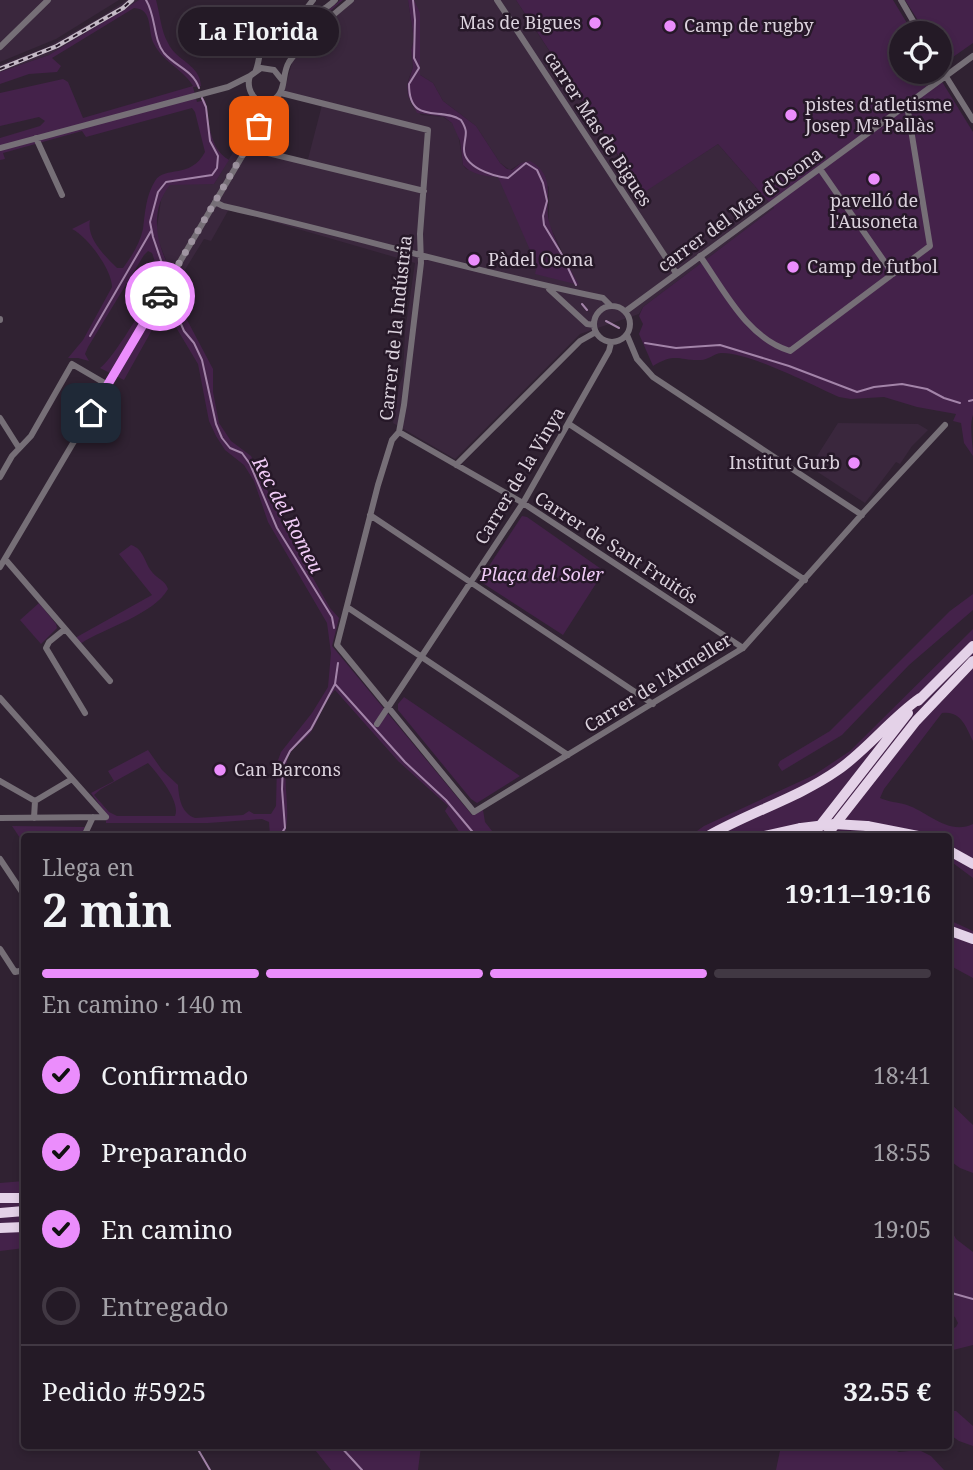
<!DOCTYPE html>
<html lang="es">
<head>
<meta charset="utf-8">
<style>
	:root { --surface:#241a26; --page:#302732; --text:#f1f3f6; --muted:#a3a1a7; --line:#413843; --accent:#eb8dfc }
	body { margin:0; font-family:"Noto Serif",serif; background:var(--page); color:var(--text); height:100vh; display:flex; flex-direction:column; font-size:26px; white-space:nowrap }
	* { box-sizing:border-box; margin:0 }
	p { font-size:23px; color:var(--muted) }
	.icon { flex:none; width:38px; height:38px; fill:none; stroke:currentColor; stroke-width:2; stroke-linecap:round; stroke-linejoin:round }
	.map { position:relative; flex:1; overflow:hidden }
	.drawer { position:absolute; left:21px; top:833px; width:931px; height:616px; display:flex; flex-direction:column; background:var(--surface); border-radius:7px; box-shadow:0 4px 10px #0003,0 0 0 2px var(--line) }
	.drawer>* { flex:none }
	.tools { position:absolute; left:889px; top:21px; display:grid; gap:14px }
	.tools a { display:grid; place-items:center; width:63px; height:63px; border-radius:50%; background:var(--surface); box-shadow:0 4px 10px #0003,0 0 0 2px var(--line); font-size:35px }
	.pin { position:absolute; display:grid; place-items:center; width:60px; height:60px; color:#fff; margin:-30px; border-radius:14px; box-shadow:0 4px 10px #0006 }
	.courier { position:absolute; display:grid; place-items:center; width:70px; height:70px; margin:-35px; border:5px solid #eb8dfc; border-radius:50%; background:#fff; color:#222; box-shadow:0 2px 9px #0007 }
	.bubble { position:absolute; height:49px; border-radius:24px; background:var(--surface); box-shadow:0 4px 10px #0003,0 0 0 2px var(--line); font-size:23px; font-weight:700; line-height:49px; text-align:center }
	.head em { font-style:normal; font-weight:700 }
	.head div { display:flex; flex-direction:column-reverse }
	.head { display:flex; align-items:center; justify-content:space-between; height:119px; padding:0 21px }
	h1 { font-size:46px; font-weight:700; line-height:52px }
	.bar { display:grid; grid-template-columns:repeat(4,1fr); gap:10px 7px; align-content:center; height:84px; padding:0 21px }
	.bar i { height:9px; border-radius:5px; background:var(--line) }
	.bar .on { background:var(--accent) }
	.bar p { grid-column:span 4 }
	.line { display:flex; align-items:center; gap:18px; padding:0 21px; border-top:2px solid var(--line) }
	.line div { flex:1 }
	ol { padding:0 21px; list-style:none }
	li { display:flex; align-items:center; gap:21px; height:77px }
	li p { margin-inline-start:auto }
	li .icon { padding:7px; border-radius:50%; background:var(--accent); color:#111; stroke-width:4 }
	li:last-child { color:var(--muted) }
	li i { width:38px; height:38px; border:4px solid var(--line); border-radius:50% }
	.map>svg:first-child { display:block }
	.built { fill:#3a273d }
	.green { fill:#44224a; fill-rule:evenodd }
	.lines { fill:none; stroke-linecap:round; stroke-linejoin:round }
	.stream { stroke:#a384a9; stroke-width:2 }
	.minor { stroke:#766f77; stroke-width:6 }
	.highway { stroke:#e4d2e8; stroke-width:10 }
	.rail-casing { stroke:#c4bac6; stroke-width:4.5 }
	.rail { stroke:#261828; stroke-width:2; stroke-dasharray:5; stroke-linecap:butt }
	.highway-bridge { stroke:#e4d2e8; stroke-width:10 }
	.done { stroke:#9f94a1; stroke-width:7; stroke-dasharray:0 12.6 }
	.route { stroke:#eb8dfc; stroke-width:9 }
	.poi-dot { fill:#eb8dfc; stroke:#261828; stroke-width:2.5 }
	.labels { text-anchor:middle; stroke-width:5; stroke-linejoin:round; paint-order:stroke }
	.poi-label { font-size:18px; fill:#dbd2dd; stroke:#261828; text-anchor:start }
	.street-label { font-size:18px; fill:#dbd2dd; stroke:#261828 }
	.park-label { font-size:18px; font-style:italic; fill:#efcaf6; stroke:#261828 }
	.water-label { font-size:19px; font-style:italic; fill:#f1ccf7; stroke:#261828 }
</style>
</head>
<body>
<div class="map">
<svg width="973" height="1470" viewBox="0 0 973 1470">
	<rect width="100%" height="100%" fill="#302232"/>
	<path class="built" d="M0,0H119L56,39L0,62Z
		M127,0H139L49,55L0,72V65L47,47L101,17Z
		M352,0H408L414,40L411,50L413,67L408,81L407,92L412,105L421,115L443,117L452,123L458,133L463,165L466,169L498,177L541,217L578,285L549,224V187L521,163L510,170L500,163L476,126L443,101L433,83L420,75L418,16L414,0H516L642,193L718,144L774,208L643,307L639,314L580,334L455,459L393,423L399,386L403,375L405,331L415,263L229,209L211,241L204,239L183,273L167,263L156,234L162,194L170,184H214L238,144L307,163L322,105L283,96L293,59L316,30Z
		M838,423L918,424L928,430L912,446L900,464L896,462L865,503L810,467Z"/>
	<path class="green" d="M139,0H156C160,14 161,31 168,43C176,61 200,64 201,86L193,87L197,102L205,100C210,121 208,148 229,160L214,184L170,185C151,208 155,238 167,263L183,273L178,284L179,302L186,318L213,369V392L219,423L231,441L251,456L287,532L330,608L339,618L332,646L472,815L483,810L485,822L496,836H462L445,811L448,806L398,761L335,690C323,702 320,718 311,732C303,743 290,747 287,761C282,786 292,812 284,836H270L269,822L262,819L208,823H106V814L91,793L114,781L108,771L148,750L162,770L178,785C179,798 181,813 195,818L243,815L249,811L254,814H271L276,806L277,763L281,752L312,713L328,687L331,653L327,623L268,522L254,481L244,465L225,450L216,436L209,421L198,364L168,314L162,312L124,380L100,368C112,361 152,295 156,280C158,272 155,261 152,253L148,251L144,255L88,347L85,354L89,361L78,358H68L83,340L112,287C112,270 88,237 72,229L90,220C86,238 105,256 117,268H123C132,256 140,243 143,229C145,213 146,195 155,181C165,165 190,180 205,152L195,112L192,108L86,137L82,131L3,153L5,159L0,160V138L40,126L45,121L39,117L0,126V93L63,79L68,82L83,118L193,86C184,70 163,62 154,44C147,31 154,9 134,8L52,58L61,66L57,72L29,74L0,84V72L49,55ZM148,763C158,774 181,802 175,816H117L109,812L94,795L101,789Z
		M340,0H343L309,29L288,57L266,48C279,24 320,22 340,0Z
		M408,0H414L420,13V75L433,83L443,101L476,126L500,163L507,169L512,170L521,163L530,161C559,178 542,201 550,225C557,246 569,266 579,285L535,274L537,266L498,177C488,177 470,174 463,165L460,141L452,123L444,117L417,113L408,96L407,86L413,67L411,50L414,40Z
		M516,0H893L913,33H901V72H936L973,132V415C969,426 973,443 973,456L964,443L961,423L953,421L956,414L917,407L884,397L851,399L839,397C812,385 749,352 721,353C713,354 708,360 701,360C679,361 676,352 653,366L639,334L643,324L639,316L643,307L774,208L718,144L643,193Z
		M905,0H973V43L953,57L943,60L940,55V33H926Z
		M522,516L527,517L604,571L563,635L481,582V578Z
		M131,545C144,549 144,562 152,572C157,579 165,580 168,589C153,615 106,627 80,644L75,638L152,595L119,554Z
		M973,594V610L909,665L842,735L782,771L778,765L780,761L830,731L950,611Z
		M39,603L56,624L57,628L41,644L20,620Z
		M973,629V741C966,726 960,710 942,713L884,789L880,798C888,802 898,802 907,805C928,812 949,836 973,824V878L949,860L948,836H690L704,826L814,775L850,751Z
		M404,697L520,776L477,803L471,799L398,710V704Z
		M12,826L85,827L80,836H24V844Z
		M949,920L973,931V978L949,965Z
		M948,1101L973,1125V1173L960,1168L949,1160Z
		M24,1181V1248L0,1251V1183Z
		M948,1224L956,1239L973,1252V1345L949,1351V1330L956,1327L958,1323L955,1317L949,1314Z
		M952,1411H956L973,1426V1446L959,1441L949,1434V1418H951Z
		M312,1446H361L371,1449L385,1446H421L418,1470H331Z
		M781,1446H870L890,1448L899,1452L919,1450L931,1456L944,1470H776Z"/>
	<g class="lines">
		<path class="stream" d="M146,0C156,16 153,39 164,53C176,67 193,70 199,88
			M413,0L415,20L414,58L419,68L409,84C409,126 441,106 461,120C469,133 465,134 464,148C463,167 492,176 508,178L526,163L537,170L543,183L547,201L543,216L544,225L561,253L576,285
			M167,278L153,237L150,222L158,192L166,182L212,175L217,168L218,156L210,141L206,107L202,98
			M169,283L175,310L184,331L194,343L202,360L216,424L222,438L230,448L242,453L250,464L277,528L332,617L334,628
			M582,304L587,310
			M606,321L619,328
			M90,336L151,231
			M645,343L676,348L720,345L789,366L857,392L874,387L902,384L927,389L944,398L960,403
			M969,401L973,400
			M335,684L405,762L446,800L476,836
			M280,836L285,828L282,789L283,765L290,751L311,729L335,684L338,663
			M948,1292L973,1299
			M196,1446L210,1470
			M340,1446L362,1470"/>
		<path class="minor" d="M497,0L676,273
			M901,0L920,33
			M297,21L313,0
			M0,47L48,0
			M940,67L973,120
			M256,70C260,60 259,46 266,38C281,20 318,19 335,0
			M282,80L274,70L261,68L250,76C244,92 261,112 277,97C286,89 282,73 289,62C306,37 328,19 351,0
			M281,93L428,130L420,234L421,263L404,405L399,432L392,440L378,485L337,645L474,812L743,648L864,512L945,425
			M36,138L62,195
			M0,148L228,87L250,76
			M247,148L424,191
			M820,169L893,274
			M215,202L223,206C350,235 475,272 603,298L611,306
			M700,256C724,290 747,338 790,351L930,246L907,105
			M549,289L587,324L594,325
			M594 324a18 18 0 1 1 36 0a18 18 0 1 1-36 0Z
			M626,311L973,56
			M0,319V320
			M627,335L637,359L653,377L862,515
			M0,418L19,448
			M569,424L805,580
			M399,432L523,503L743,648
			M456,465L580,341L596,332
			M0,477L12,456L31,436L72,364L108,385
			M370,515L653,704
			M5,559L110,681
			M0,567L247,148L263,113L271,101
			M347,607L568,755
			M65,629L49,642L46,648L85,713
			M0,698L106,817
			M377,724L523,503L609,351L611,343
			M0,781L35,801L34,818
			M35,801L72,779
			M0,818L106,817
			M84,836L93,817
			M0,859L24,895
			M0,949L15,972L24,970"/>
		<path class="highway" d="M918,701L973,646
			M867,826L918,836
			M708,836C750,812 798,798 838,770C868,749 890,719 920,698
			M765,836L801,828
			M812,836L908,713
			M826,836L916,721L973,661
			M948,850L973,864
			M948,930L973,939
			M0,1198H24
			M0,1213L24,1211
			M0,1228L24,1227"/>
		<defs>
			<path id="rail" d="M0,69L57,46L123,8L132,0"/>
		</defs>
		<use href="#rail" class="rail-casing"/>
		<use href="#rail" class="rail"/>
		<path class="highway-bridge" d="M801,828L834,824L867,826"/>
	</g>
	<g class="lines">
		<path class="done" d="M160,296L259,126"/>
		<path class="route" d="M91,413L160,296"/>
	</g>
	<g class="poi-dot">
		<circle cx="595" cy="23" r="7"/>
		<circle cx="670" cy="26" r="7"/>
		<circle cx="791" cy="115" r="7"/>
		<circle cx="874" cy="179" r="7"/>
		<circle cx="474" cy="260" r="7"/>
		<circle cx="793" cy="267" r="7"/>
		<circle cx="854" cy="463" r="7"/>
		<circle cx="220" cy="770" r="7"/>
	</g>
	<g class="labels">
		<g class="poi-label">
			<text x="581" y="29" text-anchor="end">Mas de Bigues</text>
			<text x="684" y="32">Camp de rugby</text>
			<text x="805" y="111">pistes d'atletisme<tspan x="805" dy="21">Josep Mª Pallàs</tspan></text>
			<text x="874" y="207" text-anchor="middle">pavelló de<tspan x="874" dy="21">l'Ausoneta</tspan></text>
			<text x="488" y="266">Pàdel Osona</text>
			<text x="807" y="273">Camp de futbol</text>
			<text x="840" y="469" text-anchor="end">Institut Gurb</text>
			<text x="234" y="776">Can Barcons</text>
		</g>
		<g class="street-label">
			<text transform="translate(598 129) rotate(57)" y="6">carrer Mas de Bigues</text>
			<text transform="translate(740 210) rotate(-36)" y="6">carrer del Mas d'Osona</text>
			<text transform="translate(396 328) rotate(-84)" y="6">Carrer de la Indústria</text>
			<text transform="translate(520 476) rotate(-59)" y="6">Carrer de la Vinya</text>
			<text transform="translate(616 548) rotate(33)" y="6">Carrer de Sant Fruitós</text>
			<text transform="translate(658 683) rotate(-32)" y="6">Carrer de l'Atmeller</text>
		</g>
		<g class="park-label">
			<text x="542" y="581">Plaça del Soler</text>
		</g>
		<g class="water-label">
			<text transform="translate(288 515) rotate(62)" y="7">Rec del Romeu</text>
		</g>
	</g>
</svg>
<div class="tools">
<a><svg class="icon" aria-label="locate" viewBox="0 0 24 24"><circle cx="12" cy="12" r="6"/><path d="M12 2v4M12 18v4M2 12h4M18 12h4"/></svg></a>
</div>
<div class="pin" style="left:259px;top:126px;background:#ea580c"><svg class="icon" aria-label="bag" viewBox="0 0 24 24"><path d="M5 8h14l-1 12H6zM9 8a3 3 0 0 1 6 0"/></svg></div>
<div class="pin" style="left:91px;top:413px;background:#1f2937"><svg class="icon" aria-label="home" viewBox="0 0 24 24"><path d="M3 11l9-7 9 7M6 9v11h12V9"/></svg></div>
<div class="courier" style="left:160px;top:296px"><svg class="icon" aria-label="car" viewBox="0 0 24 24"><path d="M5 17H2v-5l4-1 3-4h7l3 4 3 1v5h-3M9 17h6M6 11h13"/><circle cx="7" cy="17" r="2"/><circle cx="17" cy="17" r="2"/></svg></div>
<div class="bubble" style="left:178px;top:7px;width:161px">La Florida</div>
<section class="drawer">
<div class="head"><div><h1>2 min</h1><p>Llega en</p></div><em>19:11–19:16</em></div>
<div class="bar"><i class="on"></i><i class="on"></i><i class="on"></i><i></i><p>En camino · 140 m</p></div>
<ol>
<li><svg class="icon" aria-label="check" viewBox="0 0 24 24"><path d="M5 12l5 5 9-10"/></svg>Confirmado<p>18:41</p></li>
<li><svg class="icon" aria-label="check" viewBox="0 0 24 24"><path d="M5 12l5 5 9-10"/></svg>Preparando<p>18:55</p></li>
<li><svg class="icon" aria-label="check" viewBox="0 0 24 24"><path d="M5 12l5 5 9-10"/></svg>En camino<p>19:05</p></li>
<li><i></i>Entregado</li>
</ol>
<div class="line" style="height:91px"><div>Pedido #5925</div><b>32.55 €</b></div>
</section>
</div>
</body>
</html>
